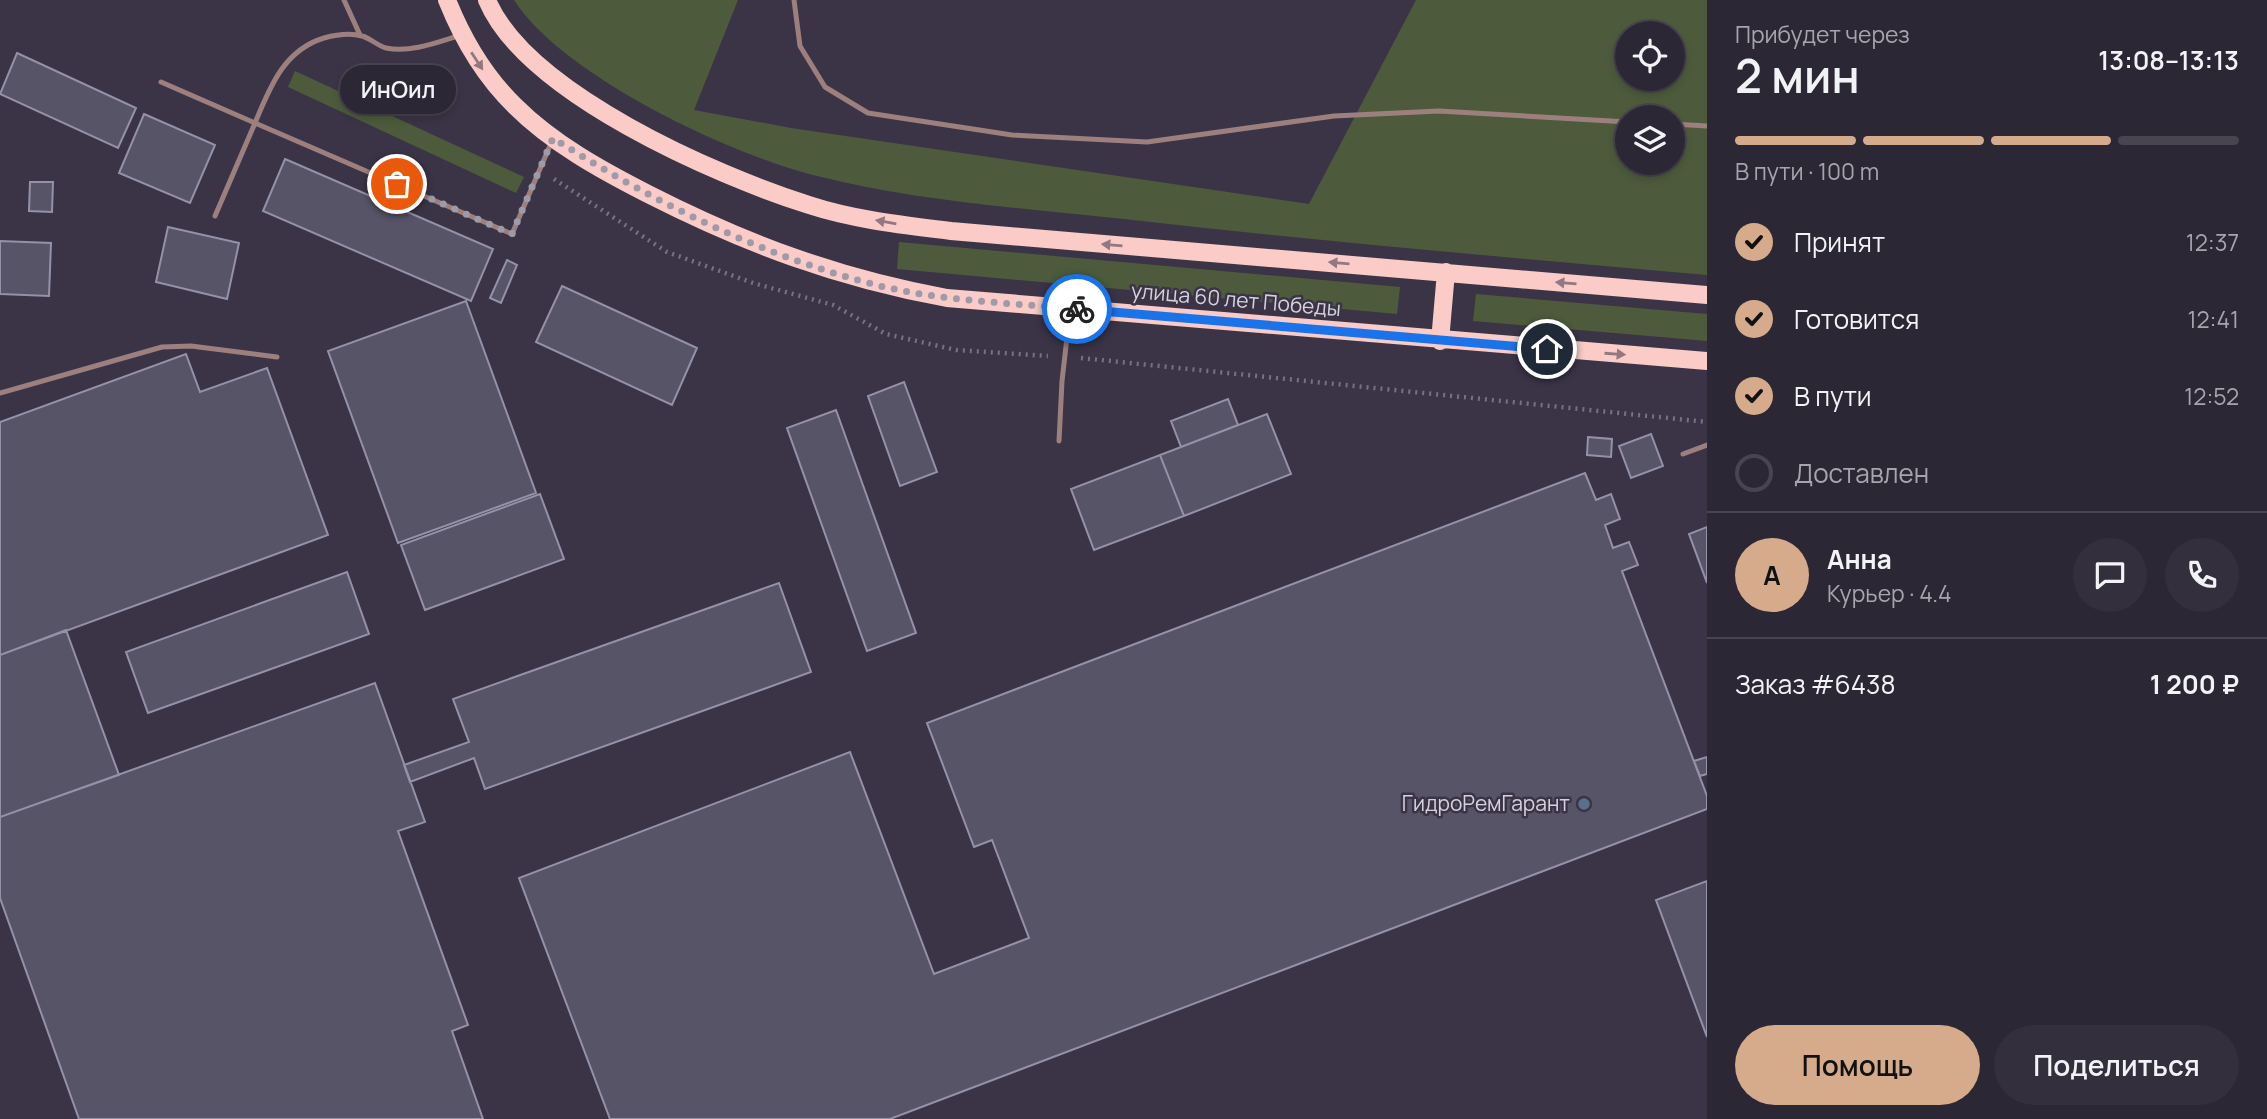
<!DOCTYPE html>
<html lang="ru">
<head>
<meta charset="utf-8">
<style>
	:root { --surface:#2c2735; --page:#342f3d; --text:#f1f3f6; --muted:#a6a5ad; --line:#484450; --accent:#d6ab8b }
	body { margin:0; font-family:Manrope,sans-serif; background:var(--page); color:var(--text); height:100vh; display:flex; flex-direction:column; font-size:26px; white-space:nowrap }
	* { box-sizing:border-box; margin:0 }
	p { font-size:23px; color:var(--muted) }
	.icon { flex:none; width:38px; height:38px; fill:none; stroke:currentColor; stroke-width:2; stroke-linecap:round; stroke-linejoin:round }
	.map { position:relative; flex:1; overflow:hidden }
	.drawer { display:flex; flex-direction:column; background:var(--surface); width:560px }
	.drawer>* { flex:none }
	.fabs { position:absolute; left:1615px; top:21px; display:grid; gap:14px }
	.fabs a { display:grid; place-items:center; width:70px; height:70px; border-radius:50%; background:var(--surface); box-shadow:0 4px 10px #0003,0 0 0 2px var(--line); font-size:35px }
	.pin { position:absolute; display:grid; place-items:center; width:60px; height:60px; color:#fff; margin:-30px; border:4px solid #fff; border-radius:50%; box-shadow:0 2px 7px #0007 }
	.courier { position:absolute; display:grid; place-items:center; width:70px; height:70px; margin:-35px; border:5px solid #1a73e8; border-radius:50%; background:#fff; color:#222; box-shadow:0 2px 9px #0007 }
	.bubble { position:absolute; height:49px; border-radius:24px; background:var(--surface); box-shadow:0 4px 10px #0003,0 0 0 2px var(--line); font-size:23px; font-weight:600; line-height:49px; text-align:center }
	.summary em { font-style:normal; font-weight:600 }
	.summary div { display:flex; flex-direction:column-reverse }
	.summary { display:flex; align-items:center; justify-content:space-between; height:119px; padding:0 28px }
	h1 { font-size:46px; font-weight:600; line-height:52px }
	.bar { display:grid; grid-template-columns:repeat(4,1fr); gap:10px 7px; align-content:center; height:84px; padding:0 28px }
	.bar i { height:9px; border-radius:5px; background:var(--line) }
	.bar .selected { background:var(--accent) }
	.bar p { grid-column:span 4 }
	.line { display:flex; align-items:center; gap:18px; padding:0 28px; border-top:2px solid var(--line) }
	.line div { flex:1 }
	.round { display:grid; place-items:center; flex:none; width:74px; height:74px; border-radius:37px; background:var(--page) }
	ol { padding:0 28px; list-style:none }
	li { display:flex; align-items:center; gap:21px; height:77px }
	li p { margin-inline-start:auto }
	li .icon { padding:7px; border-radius:50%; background:var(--accent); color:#111; stroke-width:4 }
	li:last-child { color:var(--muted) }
	li i { width:38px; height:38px; border:4px solid var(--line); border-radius:50% }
	.cta { display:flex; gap:14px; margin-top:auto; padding:14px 28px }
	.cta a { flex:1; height:80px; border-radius:42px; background:var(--accent); color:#111; font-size:28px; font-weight:600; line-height:80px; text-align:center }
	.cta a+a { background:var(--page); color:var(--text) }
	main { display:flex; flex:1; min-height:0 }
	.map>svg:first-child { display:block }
	.green { fill:#4d5b3c; fill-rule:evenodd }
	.building { fill:#575468; stroke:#9491a8; stroke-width:2 }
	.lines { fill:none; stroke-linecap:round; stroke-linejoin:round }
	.path { stroke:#777182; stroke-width:4.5; stroke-dasharray:2 5; stroke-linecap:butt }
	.lane { stroke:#9d807d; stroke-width:5 }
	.primary { stroke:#facbc7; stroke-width:18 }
	.oneway { fill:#917881 }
	.done { stroke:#9f9aa8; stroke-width:7; stroke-dasharray:0 12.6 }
	.route { stroke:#1a73e8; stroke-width:9 }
	.service-dot { fill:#5c6f8a; stroke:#3b3447; stroke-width:2.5 }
	.labels { text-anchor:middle; stroke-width:5; stroke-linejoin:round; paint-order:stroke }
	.street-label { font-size:21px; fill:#d5d1dd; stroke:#3b3447 }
	.poi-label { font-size:21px; fill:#d5d1dd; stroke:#3b3447; text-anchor:end }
</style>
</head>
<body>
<main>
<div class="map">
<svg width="1707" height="1119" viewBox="0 0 1707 1119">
	<rect width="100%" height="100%" fill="#3b3447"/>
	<path class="green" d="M514,0H738L694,110L791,128L1309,204L1416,0H1707V275C1513,258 1318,241 1124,219C1020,208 915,201 813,175C727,153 562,75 514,0ZM1628,33H1673V79H1628ZM1628,117H1673V163H1628Z
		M295,71L524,177L516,193L288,87Z
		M899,242L1400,287L1397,314L897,269Z
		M1476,294L1707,314V341L1473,321Z"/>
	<path class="building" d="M17,53L136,108L118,148L0,94Z
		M144,114L215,145L190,203L119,173Z
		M285,159L493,249L471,301L263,211Z
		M30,182H53L52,212L29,211Z
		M168,227L239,243L227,299L156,282Z
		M0,241L51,243L49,296L0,294Z
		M507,260L517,265L501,303L490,298Z
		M562,286L697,348L672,405L536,342Z
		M466,301L536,493L398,543L328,351Z
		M186,354L200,392L267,368L328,535L0,655V422Z
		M904,382L937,472L900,486L868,396Z
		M1228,399L1238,425L1181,447L1171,421Z
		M836,410L916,633L867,651L787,428Z
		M1267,414L1291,474L1184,516L1160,455Z
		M1651,434L1663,466L1631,478L1619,446Z
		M1588,437L1612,439L1611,457L1587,455Z
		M1160,455L1184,516L1094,550L1071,489Z
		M1585,473L1596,500L1611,494L1620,519L1605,525L1613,548L1629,542L1638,565L1622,571L1707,796V809L890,1119H610L519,878L850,752L934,974L1029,938L992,840L974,847L927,723Z
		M540,494L564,559L425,610L401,545Z
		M1707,527V583L1689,534Z
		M347,572L369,634L148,713L126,652Z
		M779,583L811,672L485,789L474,758L410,782L404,765L469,742L453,699Z
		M66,630L119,775L0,817V655Z
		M375,683L425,822L398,831L468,1025L452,1031L483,1119H79L0,898V817Z
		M1707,757V774L1700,776L1694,761Z
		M1707,881V1037L1656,900Z"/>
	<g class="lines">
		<path class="path" d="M554,179L667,252L753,283L833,305L886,334L956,350L1048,356
			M1081,358L1707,422"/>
		<path class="lane" d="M344,0L360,35
			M794,0L800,46L825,87L868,113L1012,135L1147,142L1334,116L1439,111L1628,122
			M461,35C438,42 411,53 386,48C378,46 370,38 362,36C351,33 335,35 324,38C284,50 270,87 255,123L512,234L552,141
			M161,82L255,123L215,216
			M1673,124L1707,126
			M0,393L162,347L191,346L277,357
			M1059,441L1062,381L1070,311
			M1683,454L1707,445"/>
		<path class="primary" d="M447,0C463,40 484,76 515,106C552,143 601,170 648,194C746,244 838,278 947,298L1707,361
			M487,0C526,93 717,176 809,205C855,220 904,225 951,231L1707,295
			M1440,341L1446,272"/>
	</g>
	<defs><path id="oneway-solid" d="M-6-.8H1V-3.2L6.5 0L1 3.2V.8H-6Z" transform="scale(1.75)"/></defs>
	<g class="oneway">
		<use href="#oneway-solid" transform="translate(477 61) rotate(57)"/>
		<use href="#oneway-solid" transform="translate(886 222) rotate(-170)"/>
		<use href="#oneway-solid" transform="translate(1112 245) rotate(-175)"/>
		<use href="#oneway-solid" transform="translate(1339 263) rotate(-175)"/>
		<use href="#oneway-solid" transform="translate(1566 283) rotate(-175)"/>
		<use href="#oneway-solid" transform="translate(1615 354) rotate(4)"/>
	</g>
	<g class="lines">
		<path class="done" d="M397,184L512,234L553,138C653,202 762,256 876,285C941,301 1011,303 1077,309"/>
		<path class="route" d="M1077,309L1547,349"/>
	</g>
	<circle class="service-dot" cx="1584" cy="804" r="7"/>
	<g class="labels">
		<g class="street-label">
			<text transform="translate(1236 300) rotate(5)" y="7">улица 60 лет Победы</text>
		</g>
		<g class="poi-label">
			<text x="1570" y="811">ГидроРемГарант</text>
		</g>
	</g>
</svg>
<div class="fabs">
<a><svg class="icon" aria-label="locate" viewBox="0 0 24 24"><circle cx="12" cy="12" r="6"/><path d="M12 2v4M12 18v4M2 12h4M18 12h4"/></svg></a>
<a><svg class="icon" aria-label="layers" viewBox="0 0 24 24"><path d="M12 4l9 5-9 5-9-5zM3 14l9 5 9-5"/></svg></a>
</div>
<div class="pin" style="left:397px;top:184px;background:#ea580c"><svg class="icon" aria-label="bag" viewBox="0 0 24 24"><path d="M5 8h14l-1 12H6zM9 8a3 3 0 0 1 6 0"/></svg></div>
<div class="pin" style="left:1547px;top:349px;background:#1f2937"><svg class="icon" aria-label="home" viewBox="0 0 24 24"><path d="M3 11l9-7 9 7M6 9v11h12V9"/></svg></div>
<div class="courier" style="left:1077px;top:309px"><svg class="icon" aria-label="bike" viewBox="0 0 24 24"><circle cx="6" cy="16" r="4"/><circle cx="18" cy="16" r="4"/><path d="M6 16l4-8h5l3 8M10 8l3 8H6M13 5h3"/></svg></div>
<div class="bubble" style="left:340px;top:65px;width:116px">ИнОил</div>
</div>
<section class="drawer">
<div class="summary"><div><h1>2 мин</h1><p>Прибудет через</p></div><em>13:08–13:13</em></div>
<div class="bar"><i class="selected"></i><i class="selected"></i><i class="selected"></i><i></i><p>В пути · 100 m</p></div>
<ol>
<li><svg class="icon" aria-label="check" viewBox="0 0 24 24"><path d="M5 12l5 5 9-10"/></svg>Принят<p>12:37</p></li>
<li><svg class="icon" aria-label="check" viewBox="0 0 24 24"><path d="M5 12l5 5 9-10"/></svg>Готовится<p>12:41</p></li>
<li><svg class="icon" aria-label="check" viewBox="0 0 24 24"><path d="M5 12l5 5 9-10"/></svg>В пути<p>12:52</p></li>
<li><i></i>Доставлен</li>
</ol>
<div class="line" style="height:126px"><b class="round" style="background:var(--accent);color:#111">А</b><div><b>Анна</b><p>Курьер · 4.4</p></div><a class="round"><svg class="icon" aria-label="chat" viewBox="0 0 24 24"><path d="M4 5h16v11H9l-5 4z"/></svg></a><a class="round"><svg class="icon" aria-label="phone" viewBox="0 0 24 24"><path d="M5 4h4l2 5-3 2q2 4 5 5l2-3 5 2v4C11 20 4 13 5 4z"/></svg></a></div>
<div class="line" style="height:91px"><div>Заказ #6438</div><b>1 200 ₽</b></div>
<div class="cta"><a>Помощь</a><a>Поделиться</a></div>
</section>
</main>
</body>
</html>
